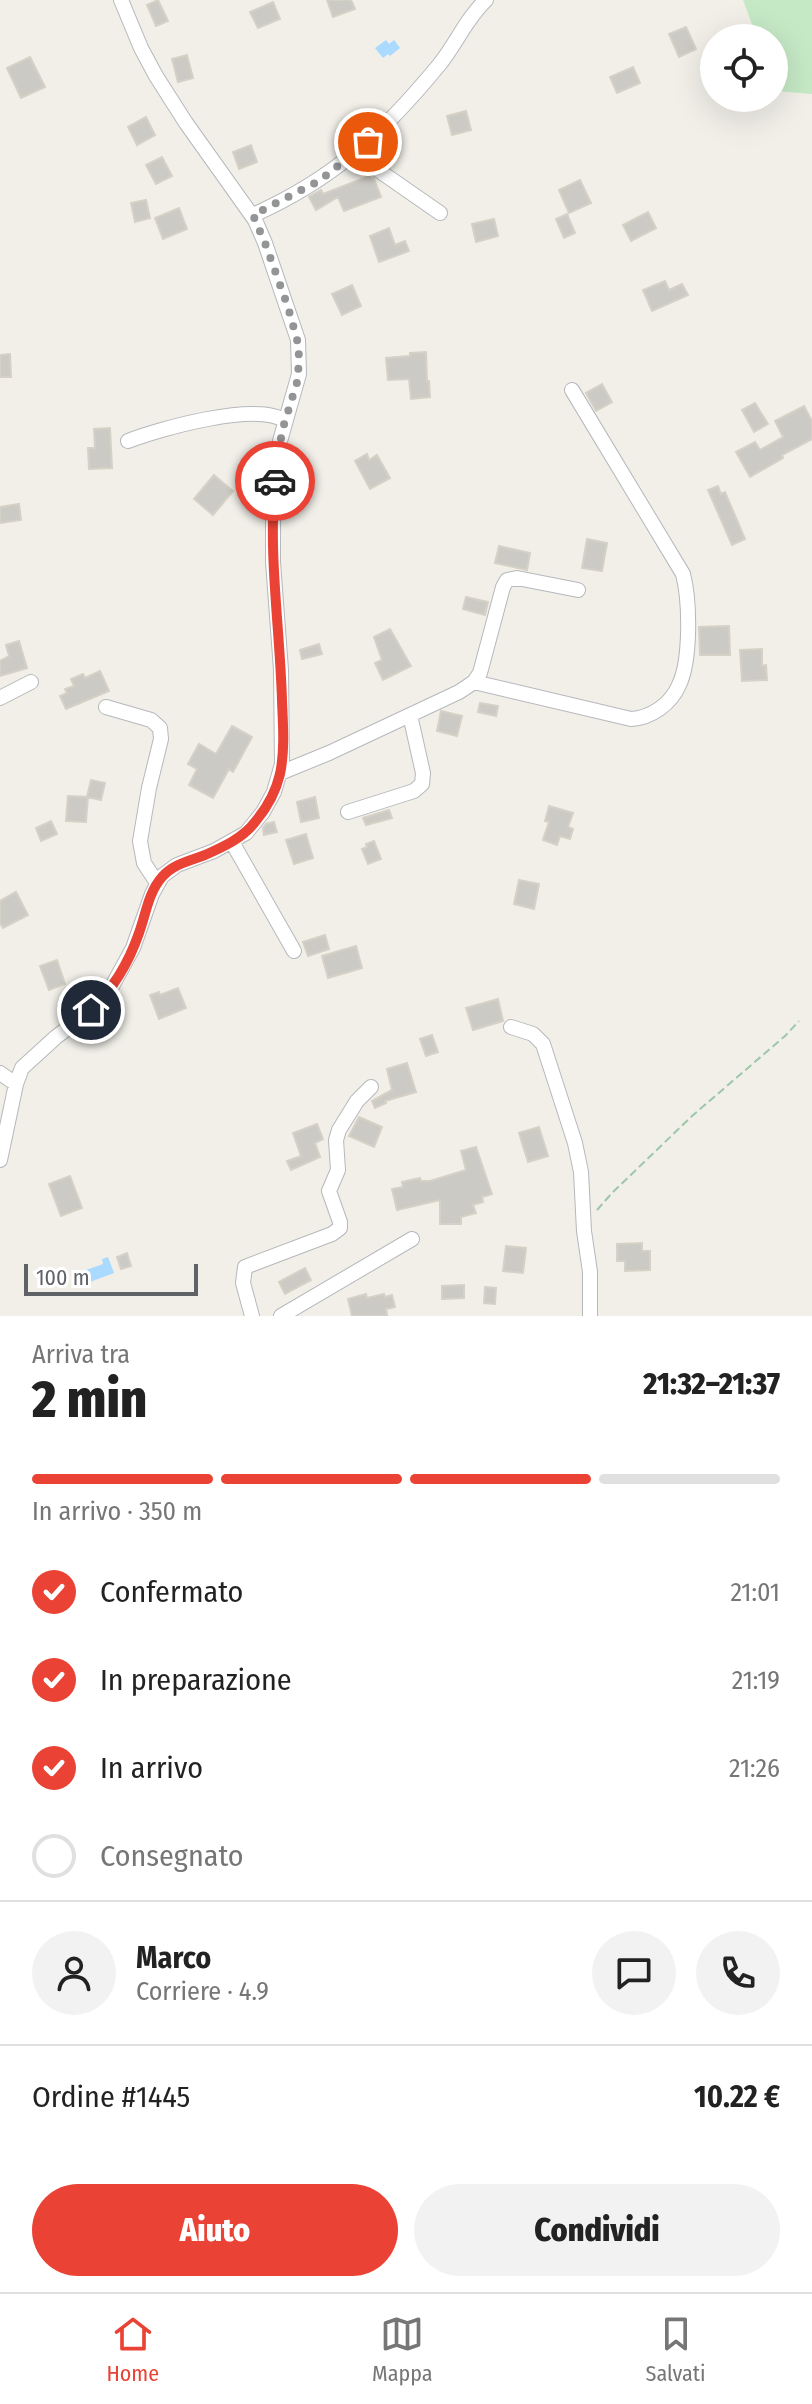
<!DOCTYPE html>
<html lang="it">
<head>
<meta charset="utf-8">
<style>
	:root { --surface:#fff; --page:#f2f2f2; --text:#222; --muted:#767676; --line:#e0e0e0; --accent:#ea4335 }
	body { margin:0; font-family:"Fira Sans Condensed",sans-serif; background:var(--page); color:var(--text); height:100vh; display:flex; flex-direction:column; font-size:30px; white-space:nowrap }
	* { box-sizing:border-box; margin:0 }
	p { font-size:26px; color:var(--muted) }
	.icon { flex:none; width:44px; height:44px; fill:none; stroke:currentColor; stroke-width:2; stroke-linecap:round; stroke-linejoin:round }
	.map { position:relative; height:1316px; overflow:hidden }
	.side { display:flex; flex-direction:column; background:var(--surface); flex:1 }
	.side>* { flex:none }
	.buttons { position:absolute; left:700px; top:24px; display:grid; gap:16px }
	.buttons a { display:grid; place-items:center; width:88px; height:88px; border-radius:50%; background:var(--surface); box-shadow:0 8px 32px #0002; font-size:40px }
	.scale { position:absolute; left:24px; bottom:20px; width:174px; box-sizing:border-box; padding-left:8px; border:4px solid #5f6368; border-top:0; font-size:22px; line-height:28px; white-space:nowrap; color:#5f6368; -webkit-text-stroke:6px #fff; paint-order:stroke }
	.pin { position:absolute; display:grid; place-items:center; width:68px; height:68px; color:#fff; margin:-34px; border:4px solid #fff; border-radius:50%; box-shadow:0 2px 8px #0007 }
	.courier { position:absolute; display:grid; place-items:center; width:80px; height:80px; margin:-40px; border:6px solid #ea4335; border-radius:50%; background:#fff; color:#222; box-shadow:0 2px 10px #0007 }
	.head em { font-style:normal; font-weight:800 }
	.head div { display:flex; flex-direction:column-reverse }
	.head { display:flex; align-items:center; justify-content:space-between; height:136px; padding:0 32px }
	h1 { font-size:52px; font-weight:800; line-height:60px }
	.bar { display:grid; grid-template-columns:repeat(4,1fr); gap:12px 8px; align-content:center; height:96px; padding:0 32px }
	.bar i { height:10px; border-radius:6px; background:var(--line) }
	.bar .selected { background:var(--accent) }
	.bar p { grid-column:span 4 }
	.line { display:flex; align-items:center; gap:20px; padding:0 32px; border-top:2px solid var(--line) }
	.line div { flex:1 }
	.round { display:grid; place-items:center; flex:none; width:84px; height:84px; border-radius:42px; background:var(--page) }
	ol { padding:0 32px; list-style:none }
	li { display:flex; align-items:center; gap:24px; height:88px }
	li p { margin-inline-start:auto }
	li .icon { padding:8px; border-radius:50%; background:var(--accent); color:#fff; stroke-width:4 }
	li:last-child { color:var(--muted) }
	li i { width:44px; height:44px; border:4px solid var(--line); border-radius:50% }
	.primary-button { display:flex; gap:16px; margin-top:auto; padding:16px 32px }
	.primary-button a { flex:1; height:92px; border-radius:48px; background:var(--accent); color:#fff; font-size:32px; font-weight:800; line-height:92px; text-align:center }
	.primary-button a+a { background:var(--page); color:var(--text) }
	.dock { display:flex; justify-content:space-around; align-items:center; height:112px; border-top:2px solid var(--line); background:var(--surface); font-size:22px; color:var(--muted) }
	.dock a { display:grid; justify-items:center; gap:4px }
	.dock .selected { color:var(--accent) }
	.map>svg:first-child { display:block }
	.green { fill:#c5e8c5 }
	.water { fill:#aadaff }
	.building { fill:#cccac5; stroke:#d6d1c6; stroke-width:2 }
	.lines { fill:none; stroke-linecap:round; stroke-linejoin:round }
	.minor-casing { stroke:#b5b8bc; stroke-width:16 }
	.path { stroke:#9cc7a9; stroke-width:2; stroke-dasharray:8 4; stroke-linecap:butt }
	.minor { stroke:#fff; stroke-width:14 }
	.done { stroke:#929495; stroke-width:8; stroke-dasharray:0 14.4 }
	.route { stroke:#ea4335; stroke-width:10 }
</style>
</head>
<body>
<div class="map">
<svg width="812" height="1316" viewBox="0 0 812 1316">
	<rect width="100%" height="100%" fill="#f1efe8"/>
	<path class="green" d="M743,0H812V94L777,91L774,82V38H757Z"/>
	<path class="water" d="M386,40L389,44L394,40L400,48L390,56L388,54L383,58L375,48Z
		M108,1257L114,1273L90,1282L86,1270L103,1264L102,1259Z"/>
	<path class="building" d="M158,0L168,21L156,26L147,5Z
		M327,0H351L355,9L333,17Z
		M273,2L280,19L258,28L250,12Z
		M686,27L696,49L679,57L669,34Z
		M187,55L193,78L178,82L172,59Z
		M30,57L45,87L21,98L7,68Z
		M633,67L640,83L617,93L610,77Z
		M466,111L471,130L452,135L447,116Z
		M146,117L155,135L137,145L128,127Z
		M251,145L257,162L239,169L233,152Z
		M162,157L172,176L156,184L146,165Z
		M369,176L374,179L381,197L344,211L338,197L316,210L309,197L321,190L323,194Z
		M580,180L591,203L569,213L559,190Z
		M146,200L150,218L135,222L131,203Z
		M179,208L187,229L163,239L155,218Z
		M648,212L656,228L631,241L623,225Z
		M567,214L575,233L564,238L556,219Z
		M494,219L498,236L476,242L472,224Z
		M389,228L395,245L405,241L409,251L379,262L370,236Z
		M665,281L669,290L682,284L688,295L652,311L643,290Z
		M352,285L361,306L342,315L332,294Z
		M426,352L427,381H429L430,397L411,399L409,379L388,380L386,358L410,356V353Z
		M10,354L11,377H0V355Z
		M602,384L612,402L596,411L586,393Z
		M755,403L768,424L754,432L742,410Z
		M804,406L812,421V439L782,455L783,458L750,477L736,452L755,442L760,450L783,437L775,421Z
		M110,428L112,468L89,469L88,448H95L94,429Z
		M367,454L369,460L377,455L390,478L370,489L355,461Z
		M214,475L233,491L213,515L194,499Z
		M718,486L721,494L725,492L745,539L732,545L708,490Z
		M19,504L21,520L0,523V507Z
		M587,539L607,543L602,571L582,568Z
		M499,546L530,553L527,570L495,563Z
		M466,597L488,602L485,615L463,609Z
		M729,626L730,655H700L699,627Z
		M390,629L411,666L383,680L375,663L382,660L374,637Z
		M19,641L27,668L0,676V661L9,656L6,645Z
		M319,644L322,654L302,659L300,650Z
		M762,649V666L766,665L767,680L742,681L740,650Z
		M100,671L109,691L66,709L60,696L67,693L65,689L74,686L71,679L83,674L85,678Z
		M480,703L498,706L496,716L478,712Z
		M441,711L462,716L457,736L437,731Z
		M232,726L252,737L233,772L229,769L213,798L189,785L197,769L188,764L199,744L216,754Z
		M91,780L105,783L101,800L87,797Z
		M68,796L88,797L86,822L66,821Z
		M315,797L319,818L301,822L297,802Z
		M549,806L573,813L568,827L573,829L570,839L560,836L557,845L543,840L549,822L545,821Z
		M389,810L392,818L366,825L363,818Z
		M51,821L57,834L41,841L36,828Z
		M274,822L277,832L264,835L263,828L266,824Z
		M306,834L313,858L294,864L286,840Z
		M374,841L381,859L368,864L362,849L367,847L366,844Z
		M519,880L539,884L534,909L514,904Z
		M16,892L28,915L3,928L0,923V901Z
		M325,935L329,949L308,956L303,942Z
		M356,946L362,968L328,978L322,956Z
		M57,960L65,984L49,990L40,966Z
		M178,988L186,1008L159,1019L150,995L159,992L160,995Z
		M498,999L503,1021L473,1030L466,1008Z
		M432,1035L438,1052L426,1056L420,1039Z
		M407,1063L416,1092L385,1101L386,1103L375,1108L372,1101L392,1090L387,1069Z
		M359,1117L382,1127L374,1147L349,1136Z
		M317,1124L323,1139L315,1143L320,1157L291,1170L287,1161L301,1156L293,1133Z
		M539,1127L548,1156L528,1162L519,1133Z
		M476,1147L492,1194L482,1197L483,1202L473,1205L476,1213L461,1217V1224H440V1200L397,1210L392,1189L403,1187L402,1182L420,1178L421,1181H430L466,1170L461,1151Z
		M70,1176L82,1208L61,1216L49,1184Z
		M642,1243V1251H650V1270L625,1271V1261H617V1244Z
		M506,1246L526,1248L523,1273L503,1271Z
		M127,1253L131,1266L121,1269L117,1257Z
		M305,1268L311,1280L285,1294L279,1282Z
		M464,1285V1298L442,1299V1286Z
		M485,1287L496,1288L495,1304L484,1303Z
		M366,1294L367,1298L384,1294L385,1297L392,1295L395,1307L386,1309L387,1315L382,1316H352L348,1299Z"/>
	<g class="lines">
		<defs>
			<path id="minor" d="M355,154L440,213
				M253,215C334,179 383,133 439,65C456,44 466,19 486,0
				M128,441C159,429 257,401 285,421
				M474,682L631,719C651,718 671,704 679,685C691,660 690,601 683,574L572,390
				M0,698L31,682
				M106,707L151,720L160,728L161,739L149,788L140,841L144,863L157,883
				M280,773L329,753L459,692L474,682L480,673L503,587L507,580L517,578L578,590
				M348,812L414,791L422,784L423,773L410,715
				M232,842L294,951
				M511,1027L533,1034L543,1044L575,1143L581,1172L584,1231L590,1272V1316
				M0,1073L16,1084
				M0,1160L16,1084L22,1068L56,1037L88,1013L111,988L133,948L152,894L162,876L177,865L214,851L246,833L263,812L274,792L282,764L281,670L273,562V520L280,441L299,374L298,340L265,243L255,220L186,123L156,76L141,48L121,0
				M252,1316L243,1283L245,1267L332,1234L340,1228V1222L329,1191L338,1170L336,1140L339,1130L357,1101L371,1087
				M281,1316L412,1239"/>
		</defs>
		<use href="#minor" class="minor-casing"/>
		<path class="path" d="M597,1210L612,1193L692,1116L785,1036L799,1021"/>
		<use href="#minor" class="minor"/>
	</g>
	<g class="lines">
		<path class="done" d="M275,481L282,431L298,379L299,347L288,307L265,243L253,215L319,181L368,142"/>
		<path class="route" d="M91,1010C113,989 129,962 139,933C146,914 148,893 162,877C173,864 189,861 205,855C223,847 243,838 255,822C266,809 276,791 280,774C285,750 283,725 282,701C280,628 268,555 275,481"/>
	</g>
</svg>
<div class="buttons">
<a><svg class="icon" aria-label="locate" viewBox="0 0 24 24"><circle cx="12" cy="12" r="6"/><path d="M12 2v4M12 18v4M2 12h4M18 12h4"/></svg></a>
</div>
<div class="scale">100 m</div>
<div class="pin" style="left:368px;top:142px;background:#ea580c"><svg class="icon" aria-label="bag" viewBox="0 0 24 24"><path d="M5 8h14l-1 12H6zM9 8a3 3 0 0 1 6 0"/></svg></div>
<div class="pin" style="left:91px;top:1010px;background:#1f2937"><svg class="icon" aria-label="home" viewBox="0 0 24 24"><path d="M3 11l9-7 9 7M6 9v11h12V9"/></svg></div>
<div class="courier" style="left:275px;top:481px"><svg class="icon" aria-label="car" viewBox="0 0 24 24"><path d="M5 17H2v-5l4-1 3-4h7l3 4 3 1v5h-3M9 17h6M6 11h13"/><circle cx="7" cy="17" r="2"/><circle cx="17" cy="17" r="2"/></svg></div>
</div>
<section class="side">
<div class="head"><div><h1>2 min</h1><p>Arriva tra</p></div><em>21:32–21:37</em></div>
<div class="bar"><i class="selected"></i><i class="selected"></i><i class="selected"></i><i></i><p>In arrivo · 350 m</p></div>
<ol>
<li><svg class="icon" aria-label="check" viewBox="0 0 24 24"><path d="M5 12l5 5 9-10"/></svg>Confermato<p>21:01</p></li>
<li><svg class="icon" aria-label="check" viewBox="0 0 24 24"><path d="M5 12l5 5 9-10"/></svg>In preparazione<p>21:19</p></li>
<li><svg class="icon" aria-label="check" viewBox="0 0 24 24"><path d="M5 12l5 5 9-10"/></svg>In arrivo<p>21:26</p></li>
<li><i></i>Consegnato</li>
</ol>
<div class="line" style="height:144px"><a class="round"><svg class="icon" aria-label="person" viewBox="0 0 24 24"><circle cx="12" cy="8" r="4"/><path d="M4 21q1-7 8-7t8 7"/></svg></a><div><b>Marco</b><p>Corriere · 4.9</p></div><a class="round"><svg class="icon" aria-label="chat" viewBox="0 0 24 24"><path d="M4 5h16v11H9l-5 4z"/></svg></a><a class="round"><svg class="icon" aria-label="phone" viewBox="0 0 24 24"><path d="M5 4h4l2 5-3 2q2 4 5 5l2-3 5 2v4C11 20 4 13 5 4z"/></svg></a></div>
<div class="line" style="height:104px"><div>Ordine #1445</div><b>10.22 €</b></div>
<div class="primary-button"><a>Aiuto</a><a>Condividi</a></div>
</section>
<nav class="dock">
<a class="selected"><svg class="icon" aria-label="home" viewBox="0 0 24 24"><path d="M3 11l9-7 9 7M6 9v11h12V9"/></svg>Home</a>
<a><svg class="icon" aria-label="map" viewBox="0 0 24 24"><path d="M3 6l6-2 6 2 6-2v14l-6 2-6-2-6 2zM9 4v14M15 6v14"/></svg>Mappa</a>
<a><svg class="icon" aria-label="saved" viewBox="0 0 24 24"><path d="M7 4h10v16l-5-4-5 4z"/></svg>Salvati</a>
</nav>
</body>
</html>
